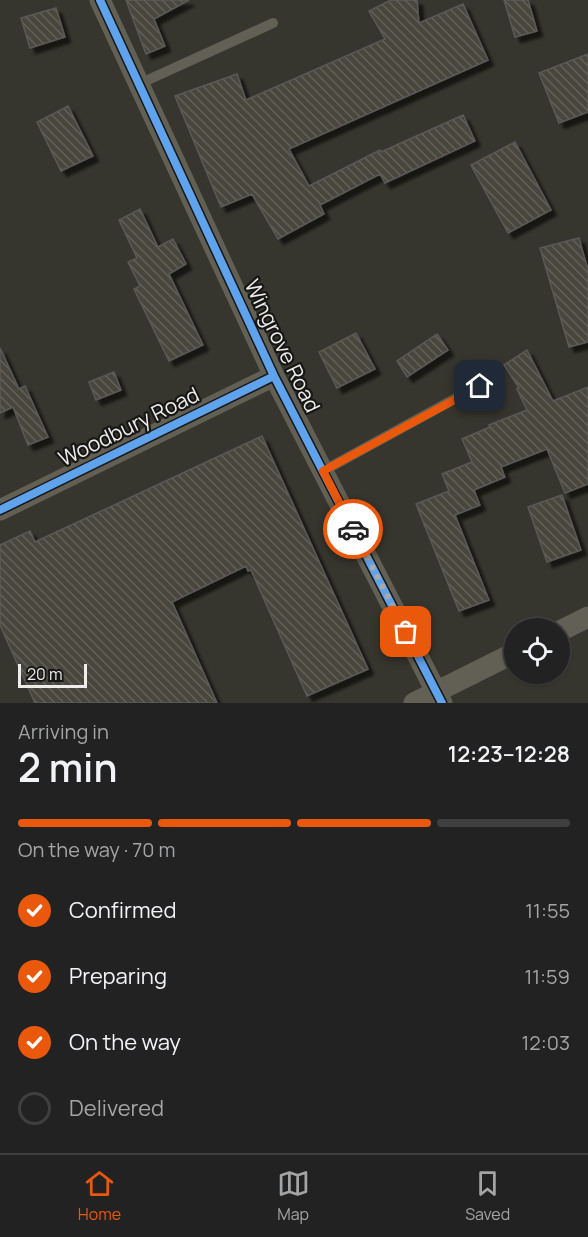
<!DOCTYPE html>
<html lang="en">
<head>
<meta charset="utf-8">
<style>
	:root { --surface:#232222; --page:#2b2a2a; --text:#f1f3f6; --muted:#a3a4a5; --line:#403f40; --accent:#ea580c }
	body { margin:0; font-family:Manrope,sans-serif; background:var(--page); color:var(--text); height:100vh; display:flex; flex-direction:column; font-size:22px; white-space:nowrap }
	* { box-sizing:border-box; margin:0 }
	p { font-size:20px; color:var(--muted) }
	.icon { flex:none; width:33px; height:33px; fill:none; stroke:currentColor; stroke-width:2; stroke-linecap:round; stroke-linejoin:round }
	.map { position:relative; height:703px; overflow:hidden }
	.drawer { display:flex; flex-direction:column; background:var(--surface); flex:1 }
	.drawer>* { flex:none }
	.controls { position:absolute; left:504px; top:618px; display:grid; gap:12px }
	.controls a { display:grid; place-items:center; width:66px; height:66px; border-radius:50%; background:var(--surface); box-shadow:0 2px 4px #0004,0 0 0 2px var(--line); font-size:30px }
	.scale { position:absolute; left:18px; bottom:15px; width:69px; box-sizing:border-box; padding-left:6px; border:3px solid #eeedec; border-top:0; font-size:16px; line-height:21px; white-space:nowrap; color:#eeedec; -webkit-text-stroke:4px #171716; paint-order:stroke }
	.pin { position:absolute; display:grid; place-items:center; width:51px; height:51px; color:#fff; margin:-26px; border-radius:12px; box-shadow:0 3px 9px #0006 }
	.courier { position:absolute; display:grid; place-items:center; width:60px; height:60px; margin:-30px; border:4px solid #ea580c; border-radius:50%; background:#fff; color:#222; box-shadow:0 2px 8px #0007 }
	.overview em { font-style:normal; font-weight:600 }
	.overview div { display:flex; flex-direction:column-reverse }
	.overview { display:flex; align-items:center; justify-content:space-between; height:102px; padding:0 18px }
	h1 { font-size:39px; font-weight:600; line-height:45px }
	.bar { display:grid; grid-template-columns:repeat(4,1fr); gap:9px 6px; align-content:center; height:72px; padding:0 18px }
	.bar i { height:8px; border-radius:4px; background:var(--line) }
	.bar .selected { background:var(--accent) }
	.bar p { grid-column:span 4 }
	ol { padding:0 18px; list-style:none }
	li { display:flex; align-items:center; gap:18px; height:66px }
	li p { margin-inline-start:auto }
	li .icon { padding:6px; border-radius:50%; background:var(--accent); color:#fff; stroke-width:4 }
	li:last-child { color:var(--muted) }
	li i { width:33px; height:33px; border:3px solid var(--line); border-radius:50% }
	.dock { display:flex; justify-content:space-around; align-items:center; height:84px; border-top:2px solid var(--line); background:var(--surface); font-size:16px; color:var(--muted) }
	.dock a { display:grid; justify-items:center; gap:3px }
	.dock .selected { color:var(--accent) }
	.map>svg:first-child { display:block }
	.built { fill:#37362e; fill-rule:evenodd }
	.building { fill:url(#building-back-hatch); stroke:#5a5958; stroke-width:1.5; filter:url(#shadow) }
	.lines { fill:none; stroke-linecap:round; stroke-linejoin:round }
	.lane { stroke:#626054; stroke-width:10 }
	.street { stroke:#626054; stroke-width:21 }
	.cycleway-casing { stroke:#171716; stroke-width:11 }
	.cycleway { stroke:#60a3ed; stroke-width:8 }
	.done { stroke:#abaaa9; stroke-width:6; stroke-dasharray:0 10.8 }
	.route { stroke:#ea580c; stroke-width:8 }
	.labels { text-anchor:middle; stroke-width:4.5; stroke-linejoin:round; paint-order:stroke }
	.street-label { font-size:21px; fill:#eeedec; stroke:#171716 }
</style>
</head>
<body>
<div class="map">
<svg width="588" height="703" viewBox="0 0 588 703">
	<defs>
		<pattern id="building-back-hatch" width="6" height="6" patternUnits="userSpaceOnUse" patternTransform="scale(1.5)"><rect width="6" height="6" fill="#48463d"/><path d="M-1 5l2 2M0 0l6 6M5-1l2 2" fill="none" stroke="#636159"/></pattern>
		<filter id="shadow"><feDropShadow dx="5.5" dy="5.5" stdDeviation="1.5" flood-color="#0009"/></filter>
	</defs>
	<rect width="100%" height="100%" fill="#2f2e2d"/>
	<path class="built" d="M0,0H588V703H0ZM514,628H560V674H514Z"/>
	<path class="building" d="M126,0H189L154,19L165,46L146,54Z
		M391,0H417L419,23L463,4L488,60L289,149L309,186L380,150L381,152L463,115L475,141L385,183L380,174L320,205L324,214L278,239L252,194L221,207L175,96L237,74L246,100L385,39L369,11Z
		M504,0H528L537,31L515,37Z
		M56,8L65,37L30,48L21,18Z
		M588,54V112L559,123L539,73Z
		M68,106L93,156L61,171L37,122Z
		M515,142L551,210L508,233L471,165Z
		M140,209L158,247L173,239L186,264L169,274L203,345L169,361L134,289L140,286L128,262L137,258L119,220Z
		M579,238L588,270V342L569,347L540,248Z
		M356,333L375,369L337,388L319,352Z
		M437,334L448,350L407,377L397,361Z
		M0,348L19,389L25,386L48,437L28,445L13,407L0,413Z
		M527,350L553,401L588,387V484L565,493L547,449L501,467L505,477L474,490L480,505L455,515L489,600L459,611L416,504L449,491L442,474L472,462L462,439L490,427L489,425L527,410L517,389L519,388L504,365Z
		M114,372L121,390L96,400L89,382Z
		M262,436L368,669L307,696L251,570L248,571L246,566L172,602L217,703H35L0,625V545L30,531L35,542Z
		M562,495L581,550L547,562L528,507Z"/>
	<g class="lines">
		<path class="lane" d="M139,84L273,23
			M323,471L480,385"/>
		<path class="street" d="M100,0L274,376L442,703
			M0,510L274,376
			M560,631L588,617
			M414,703L514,653"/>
		<defs>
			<path id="cycleway" d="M100,0L274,376L442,703
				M0,510L274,376"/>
		</defs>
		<use href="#cycleway" class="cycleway-casing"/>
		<use href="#cycleway" class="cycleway"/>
	</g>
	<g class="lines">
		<path class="done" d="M353,529L406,632"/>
		<path class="route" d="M353,529L323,471L480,386"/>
	</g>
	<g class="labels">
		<g class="street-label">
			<text transform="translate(282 346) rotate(64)" y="7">Wingrove Road</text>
			<text transform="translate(129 427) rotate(-26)" y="7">Woodbury Road</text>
		</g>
	</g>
</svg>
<div class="controls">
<a><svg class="icon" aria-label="locate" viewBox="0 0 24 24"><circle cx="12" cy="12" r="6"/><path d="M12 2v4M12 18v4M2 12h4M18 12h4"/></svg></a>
</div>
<div class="scale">20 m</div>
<div class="pin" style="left:406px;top:632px;background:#ea580c"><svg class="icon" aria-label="bag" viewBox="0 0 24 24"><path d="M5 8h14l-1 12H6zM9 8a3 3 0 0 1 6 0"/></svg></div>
<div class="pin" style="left:480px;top:386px;background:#1f2937"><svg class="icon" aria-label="home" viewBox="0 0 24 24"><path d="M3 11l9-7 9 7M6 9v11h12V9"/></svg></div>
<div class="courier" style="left:353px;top:529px"><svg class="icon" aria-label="car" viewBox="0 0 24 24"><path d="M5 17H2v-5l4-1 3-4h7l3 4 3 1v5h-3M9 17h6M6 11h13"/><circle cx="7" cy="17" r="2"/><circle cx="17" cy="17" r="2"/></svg></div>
</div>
<section class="drawer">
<div class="overview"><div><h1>2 min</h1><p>Arriving in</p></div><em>12:23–12:28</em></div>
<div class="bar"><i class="selected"></i><i class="selected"></i><i class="selected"></i><i></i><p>On the way · 70 m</p></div>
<ol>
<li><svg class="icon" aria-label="check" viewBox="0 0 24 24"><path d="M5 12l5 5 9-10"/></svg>Confirmed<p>11:55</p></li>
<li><svg class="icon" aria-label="check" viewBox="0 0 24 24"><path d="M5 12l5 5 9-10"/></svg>Preparing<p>11:59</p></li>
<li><svg class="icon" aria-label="check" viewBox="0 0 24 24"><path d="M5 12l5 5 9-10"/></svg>On the way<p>12:03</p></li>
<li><i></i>Delivered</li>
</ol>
</section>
<nav class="dock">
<a class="selected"><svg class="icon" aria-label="home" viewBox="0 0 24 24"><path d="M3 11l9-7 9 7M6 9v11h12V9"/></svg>Home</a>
<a><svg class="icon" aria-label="map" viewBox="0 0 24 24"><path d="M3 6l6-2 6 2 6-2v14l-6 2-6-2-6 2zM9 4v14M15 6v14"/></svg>Map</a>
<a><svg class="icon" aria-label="saved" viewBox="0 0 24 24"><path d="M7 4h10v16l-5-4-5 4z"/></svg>Saved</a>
</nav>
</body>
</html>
